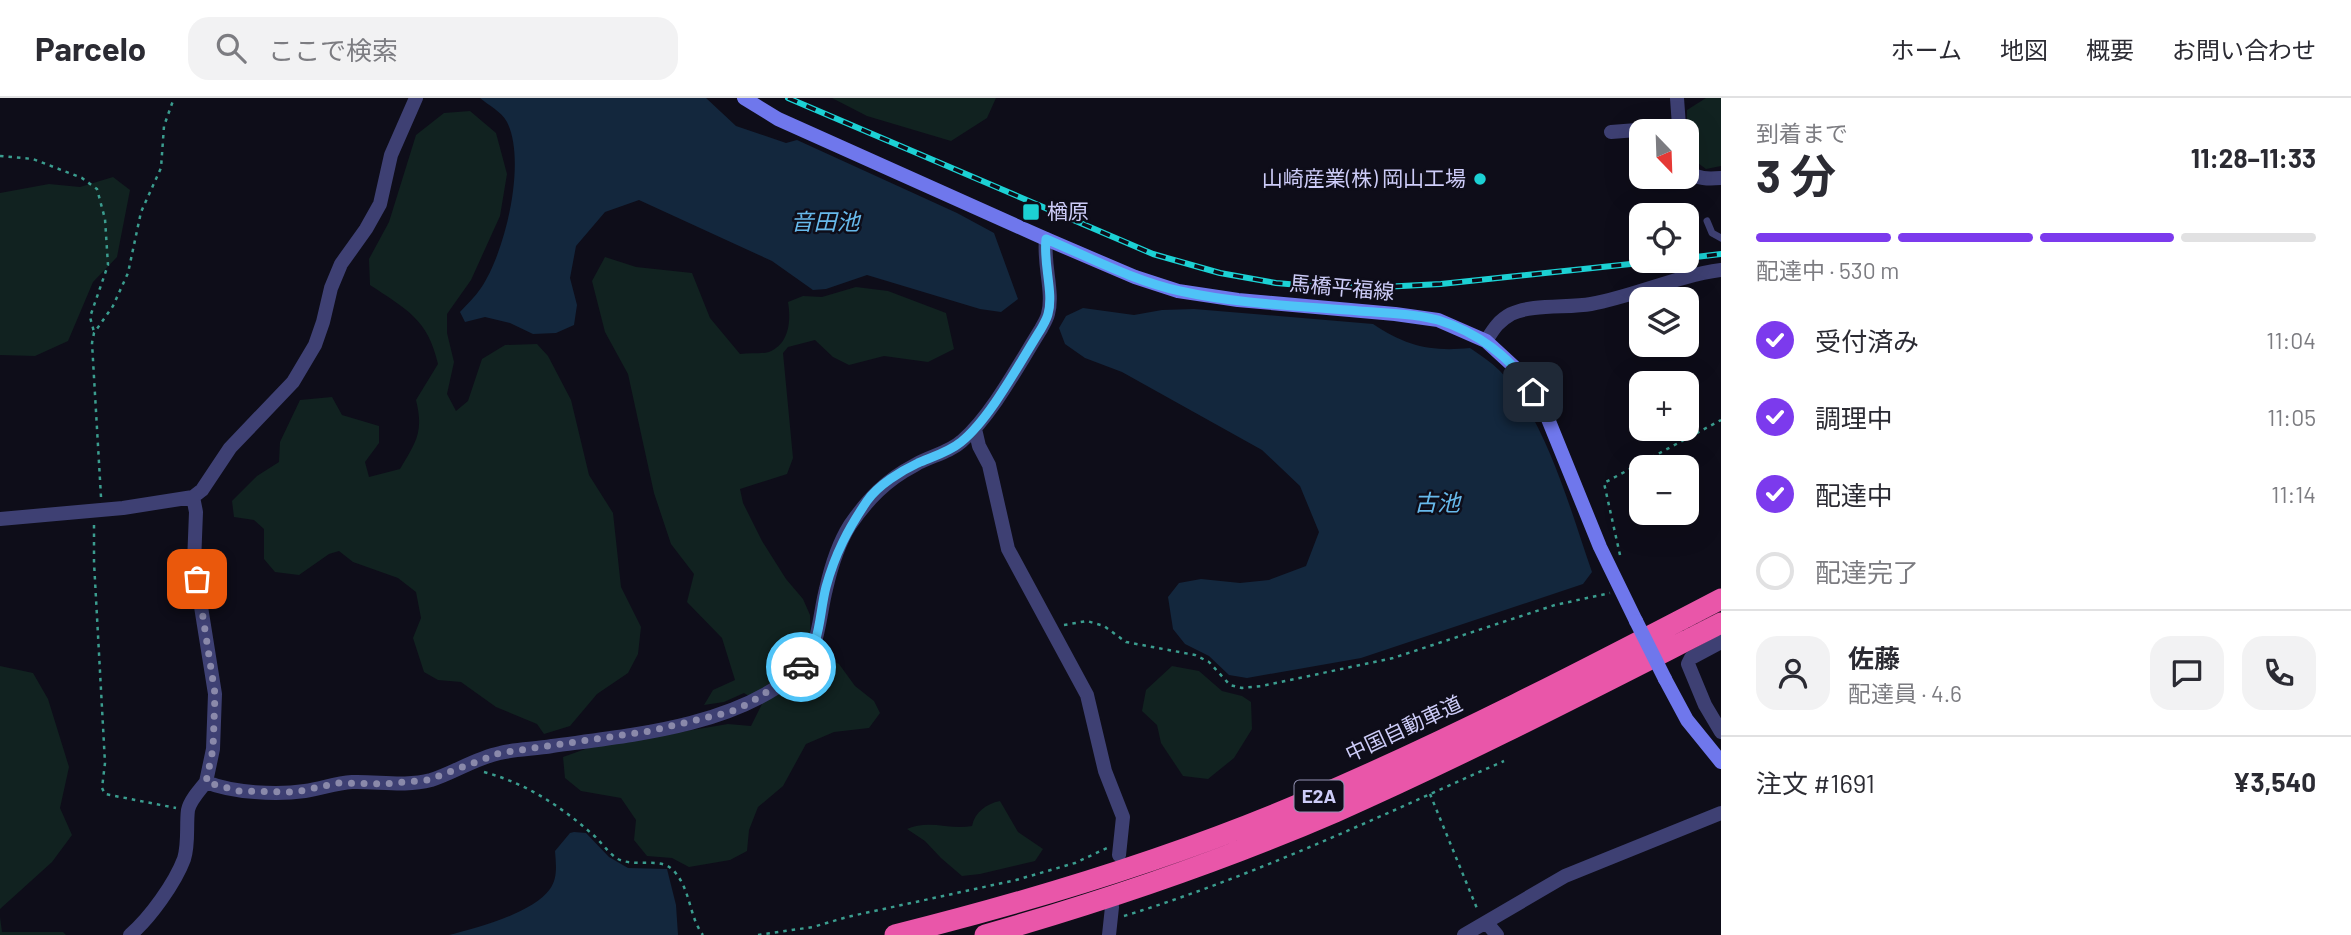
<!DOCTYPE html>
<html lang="ja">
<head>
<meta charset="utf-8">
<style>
	:root { --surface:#fff; --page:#f2f2f3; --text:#2b2b33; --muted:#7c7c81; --line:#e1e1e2; --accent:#7c3aed }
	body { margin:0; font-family:Barlow,"Noto Sans JP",sans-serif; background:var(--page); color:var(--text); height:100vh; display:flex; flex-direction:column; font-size:26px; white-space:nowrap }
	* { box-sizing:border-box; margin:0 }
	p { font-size:23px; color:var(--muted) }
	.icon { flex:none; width:38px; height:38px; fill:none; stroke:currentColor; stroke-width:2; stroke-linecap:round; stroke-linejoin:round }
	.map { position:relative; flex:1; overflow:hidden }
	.panel { display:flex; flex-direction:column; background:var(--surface); width:630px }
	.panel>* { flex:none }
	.needle { width:46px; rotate:157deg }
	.tools { position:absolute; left:1629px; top:21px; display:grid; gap:14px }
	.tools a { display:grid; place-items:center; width:70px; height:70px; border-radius:14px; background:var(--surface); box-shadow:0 7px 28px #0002; font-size:35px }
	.pin { position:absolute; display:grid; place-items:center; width:60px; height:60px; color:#fff; margin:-30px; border-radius:14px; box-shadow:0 4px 10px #0006 }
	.courier { position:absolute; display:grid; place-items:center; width:70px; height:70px; margin:-35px; border:5px solid #4fc3f7; border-radius:50%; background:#fff; color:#222; box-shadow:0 2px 9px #0007 }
	.overview em { font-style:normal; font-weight:700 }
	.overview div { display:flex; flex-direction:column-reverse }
	.overview { display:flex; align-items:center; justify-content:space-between; height:119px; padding:0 35px }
	h1 { font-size:46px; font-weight:700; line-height:52px }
	.bar { display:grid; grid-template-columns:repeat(4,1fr); gap:10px 7px; align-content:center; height:84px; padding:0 35px }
	.bar i { height:9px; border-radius:5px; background:var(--line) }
	.bar .active { background:var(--accent) }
	.bar p { grid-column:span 4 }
	.line { display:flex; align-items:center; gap:18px; padding:0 35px; border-top:2px solid var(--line) }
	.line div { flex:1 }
	.round { display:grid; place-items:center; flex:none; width:74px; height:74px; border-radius:21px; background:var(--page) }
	ol { padding:0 35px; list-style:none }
	li { display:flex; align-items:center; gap:21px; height:77px }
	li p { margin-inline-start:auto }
	li .icon { padding:7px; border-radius:50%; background:var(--accent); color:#fff; stroke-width:4 }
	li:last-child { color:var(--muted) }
	li i { width:38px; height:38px; border:4px solid var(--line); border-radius:50% }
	header { display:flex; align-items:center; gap:42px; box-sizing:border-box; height:98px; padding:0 35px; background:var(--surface); border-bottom:2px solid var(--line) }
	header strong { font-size:33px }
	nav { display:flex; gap:38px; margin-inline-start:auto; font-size:24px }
	.search { width:490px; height:63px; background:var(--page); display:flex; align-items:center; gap:18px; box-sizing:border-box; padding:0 24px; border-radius:21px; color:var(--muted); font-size:26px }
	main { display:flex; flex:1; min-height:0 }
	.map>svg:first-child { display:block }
	.green { fill:#112220 }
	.water { fill:#13273d }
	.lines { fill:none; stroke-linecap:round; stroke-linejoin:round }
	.path { stroke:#3b9d8f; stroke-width:2.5; stroke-dasharray:3.5 5; stroke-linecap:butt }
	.service { stroke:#3e4073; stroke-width:7 }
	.minor { stroke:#3e4073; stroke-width:14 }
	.secondary { stroke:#6f77ec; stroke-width:14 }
	.motorway { stroke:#e956a9; stroke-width:21 }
	.rail-casing { stroke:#1cd1d4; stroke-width:6 }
	.rail { stroke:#0e0d19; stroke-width:3.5; stroke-dasharray:10; stroke-linecap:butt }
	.secondary-bridge { stroke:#6f77ec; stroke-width:14 }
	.done { stroke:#8a89aa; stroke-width:7; stroke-dasharray:0 12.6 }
	.route { stroke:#4fc3f7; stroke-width:9 }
	.poi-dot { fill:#1cd1d4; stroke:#0e0d19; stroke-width:2.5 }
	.labels { text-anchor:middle; stroke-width:5; stroke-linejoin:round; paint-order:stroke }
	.shield { fill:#0e0d19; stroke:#9493b5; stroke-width:2 }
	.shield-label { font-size:19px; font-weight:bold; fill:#cdccf8 }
	.poi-label { font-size:21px; fill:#cdccf8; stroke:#0e0d19; text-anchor:end }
	.street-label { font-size:21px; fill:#cdccf8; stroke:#0e0d19 }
	.water-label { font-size:23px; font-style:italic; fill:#67b9eb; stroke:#0e0d19 }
</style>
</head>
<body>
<header>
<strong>Parcelo</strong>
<div class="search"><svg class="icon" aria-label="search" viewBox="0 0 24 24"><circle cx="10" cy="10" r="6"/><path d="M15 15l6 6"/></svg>ここで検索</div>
<nav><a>ホーム</a><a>地図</a><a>概要</a><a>お問い合わせ</a></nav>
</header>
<main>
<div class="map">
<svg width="1721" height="837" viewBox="0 0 1721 837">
	<rect width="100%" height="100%" fill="#0e0d19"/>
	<path class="green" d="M832,0H996L987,20L951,43L867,18Z
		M1706,0H1721V68L1706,71L1687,57V12Z
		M470,13L496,35L507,76L500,118L471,182L447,216V235L454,264L447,296L456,313L468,303L482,261L505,247L537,246L548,258L571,302L589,377L613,415L621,489L641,529L638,556L628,575L597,596L570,628L544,636L537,626L496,609L461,584L438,582L424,574L413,540L421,520L416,494L398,480L353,464L339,453L329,456L299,477L275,474L264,461V431L254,422L234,419L232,403L257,378L279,364L280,344L300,302L332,299L342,317L379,328V345L365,364L369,379L400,371C416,344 424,334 416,302L438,266C428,221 406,211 370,187L369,161L389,124L416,37L444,15Z
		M113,79L130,92L117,159L93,184L68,243L35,258L0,257V95L49,86L80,89Z
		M605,159L636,169L692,175L710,220L740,256C749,255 761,256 769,254C790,246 791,221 788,204L803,198L822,199L856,189L888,193L946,215L954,251L928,264L884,258L849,267L833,259L815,242L788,249L783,255L793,360L787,376L740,391L743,405L762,443L786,481L803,501L810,517L811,545L822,558L839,566L855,588L874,603L880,615L869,630L834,634L806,646L783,688L758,709L749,732L747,753L730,762L689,769L672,760L647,758L634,742L636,722L621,700L581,693L565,680L563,659L591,649L728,626L751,628L762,606L744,595L724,604L704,607L713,592L735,582L722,540L687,504L694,476L671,446L654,395L628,276L605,234L592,183Z
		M0,568L33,575L48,601L69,669L60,710L72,737L52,764L0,811Z
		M1172,568L1199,573L1222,593L1242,598L1251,604L1252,631L1234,660L1208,681L1183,678L1161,645L1157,627L1142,613L1146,592Z
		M1000,703L1018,734L1043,751L1035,763L980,776L962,778L941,760L925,743L907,731C928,721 950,732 972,728C975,714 986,706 1000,703Z
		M0,819L2,834H63L66,837H0Z"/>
	<path class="water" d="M480,0H706L736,28L786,45L797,42L957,115L994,135L1018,201L1001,214L980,211L867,177L826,191L813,192L772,163L639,102L605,114L576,148L570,180L577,207L574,227L556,235L533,236L510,225L485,219L465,224L460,214C467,206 475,199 481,190C505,155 527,64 507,24C501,13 488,7 480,0Z
		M1083,210L1134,217L1162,212L1194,211L1373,226C1406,248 1431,254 1470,250C1480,257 1491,264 1500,273C1546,321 1570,411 1592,474L1583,486L1361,560L1247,580L1229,577L1209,558L1185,546L1173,531L1168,499L1179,485L1201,481L1240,485L1269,482L1306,468L1319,434L1300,388L1262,352L1122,274L1085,260L1065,246L1059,230L1066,218Z
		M574,734L586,735L609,759L628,770L667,771L676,807L678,837H449C477,830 533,815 550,791C558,780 556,766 555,753L570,735Z"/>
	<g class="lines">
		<path class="path" d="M0,58L33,61L82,80L97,91L105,121L108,167L90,219L94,234
			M101,399L92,245L94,235L113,208L128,175L141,114L161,70L164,28L174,0
			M94,427V464L105,665L102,690L105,696L176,710
			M1620,457L1604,385L1721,322
			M1064,527L1087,523L1104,528L1126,544L1195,557L1209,564L1230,587L1242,590L1262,588L1393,560L1555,507L1610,495
			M484,674C525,685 559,707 591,735C600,742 608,755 618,761C636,770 661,758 674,773C691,792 689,819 703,837
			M1430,696L1478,813
			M1124,818C1255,778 1380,718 1504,663
			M758,837L813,829L847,819L1016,782L1075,765L1107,750"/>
		<path class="service" d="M1707,123L1712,135L1721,140"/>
		<path class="minor" d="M416,0L391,57L380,106L366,131L341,166L331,190L323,224L315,247L293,284L230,350L202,392L193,399L196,414L194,465L215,596L213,651L206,684C233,695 277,697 305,693C321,691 335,685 352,684C378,683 404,689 431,682C454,675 475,660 500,655C516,651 535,651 552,648C632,637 728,629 793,578C820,556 818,522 826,491C831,469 838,446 850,427C868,401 886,382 915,367C930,358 949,355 962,343C992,317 1019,266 1041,231C1043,227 1047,221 1048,216C1054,195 1043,166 1046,141
			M1676,33L1679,28L1677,0
			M1611,34L1650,31L1654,33
			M1687,74C1698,81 1708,81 1721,80
			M1486,243C1493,232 1498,223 1511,216C1531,206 1568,210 1591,206C1635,198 1676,178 1721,172
			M975,331L979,348L989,367L1008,451L1087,597L1105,673L1123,719L1119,757
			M0,421L123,410L193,399
			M1721,544L1691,560L1688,566L1705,607L1721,634
			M1486,824L1497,837
			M130,837C150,820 175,785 184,761C189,745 186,727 188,712C190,702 200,692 206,684
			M1109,837L1112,809
			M1464,837L1565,778L1721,715"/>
		<path class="secondary" d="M744,0L778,21L1046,141L1135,179L1178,193L1238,202L1395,216L1438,222L1486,243L1522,276L1544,311L1600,449L1636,523
			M1665,581L1687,622L1721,664"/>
		<path class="motorway" d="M895,837C1035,802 1174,760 1307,703C1448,643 1585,572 1721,501
			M985,837C1104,803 1222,763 1335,714C1466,656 1593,590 1721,525"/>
		<defs>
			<path id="rail" d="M788,0L1153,156L1220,175L1276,185L1323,189H1382L1441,186L1659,163
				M1687,160L1721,156"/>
		</defs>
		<use href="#rail" class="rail-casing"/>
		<use href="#rail" class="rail"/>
		<path class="secondary-bridge" d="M1636,523L1665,581"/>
	</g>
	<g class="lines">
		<path class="done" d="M197,481L215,596L213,651L206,684L239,693L296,694L338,685L383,686L428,682L500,655L650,633L730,614L748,606L792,578L801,569"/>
		<path class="route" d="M801,569C821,547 819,516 826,489C835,456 848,431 867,403C878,387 901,373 918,365C932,359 949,354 961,344C990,321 1020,264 1041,231C1043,227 1047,221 1048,216C1054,195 1043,166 1046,141C1089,159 1134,183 1180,193C1238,206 1299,208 1359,213C1384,215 1413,215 1438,222C1477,234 1511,259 1533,294"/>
	</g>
	<g class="poi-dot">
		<circle cx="1480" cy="81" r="7"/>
		<rect x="1022" y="105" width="18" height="18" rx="3.5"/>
	</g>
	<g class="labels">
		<rect class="shield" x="1294.5" y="682.5" width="49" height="31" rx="5"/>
		<g class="shield-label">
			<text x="1319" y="705">E2A</text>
		</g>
		<g class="poi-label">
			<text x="1466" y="88">山崎産業(株) 岡山工場</text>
			<text x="1047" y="121" text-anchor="start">楢原</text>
		</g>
		<g class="street-label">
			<text transform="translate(1342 190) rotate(5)" y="7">馬橋平福線</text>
			<text transform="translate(1404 631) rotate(-25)" y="7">中国自動車道</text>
		</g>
		<g class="water-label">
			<text x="825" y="132">音田池</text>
			<text x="1437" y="413">古池</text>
		</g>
	</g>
</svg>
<div class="tools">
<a><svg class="needle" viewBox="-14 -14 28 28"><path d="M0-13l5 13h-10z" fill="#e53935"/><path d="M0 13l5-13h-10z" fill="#7c7c81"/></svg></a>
<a><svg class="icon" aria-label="locate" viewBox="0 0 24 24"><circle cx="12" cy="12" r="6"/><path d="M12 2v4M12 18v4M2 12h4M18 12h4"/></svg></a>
<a><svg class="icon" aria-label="layers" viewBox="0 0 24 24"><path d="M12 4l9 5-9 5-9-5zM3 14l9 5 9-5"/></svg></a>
<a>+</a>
<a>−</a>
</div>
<div class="pin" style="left:197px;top:481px;background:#ea580c"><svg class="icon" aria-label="bag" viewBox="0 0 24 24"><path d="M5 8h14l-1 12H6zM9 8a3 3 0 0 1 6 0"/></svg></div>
<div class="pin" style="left:1533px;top:294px;background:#1f2937"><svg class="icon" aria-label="home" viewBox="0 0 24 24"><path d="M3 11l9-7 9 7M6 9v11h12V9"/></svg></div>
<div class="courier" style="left:801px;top:569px"><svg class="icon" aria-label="car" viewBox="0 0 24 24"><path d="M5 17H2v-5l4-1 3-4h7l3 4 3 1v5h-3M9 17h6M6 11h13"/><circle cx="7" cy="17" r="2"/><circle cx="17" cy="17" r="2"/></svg></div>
</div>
<section class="panel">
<div class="overview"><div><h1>3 分</h1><p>到着まで</p></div><em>11:28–11:33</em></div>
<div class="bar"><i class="active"></i><i class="active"></i><i class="active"></i><i></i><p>配達中 · 530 m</p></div>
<ol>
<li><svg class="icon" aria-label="check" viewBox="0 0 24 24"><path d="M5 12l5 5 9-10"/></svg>受付済み<p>11:04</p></li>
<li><svg class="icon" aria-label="check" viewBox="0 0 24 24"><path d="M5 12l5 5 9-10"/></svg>調理中<p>11:05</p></li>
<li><svg class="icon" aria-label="check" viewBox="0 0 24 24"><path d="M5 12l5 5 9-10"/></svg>配達中<p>11:14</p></li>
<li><i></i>配達完了</li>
</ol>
<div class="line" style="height:126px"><a class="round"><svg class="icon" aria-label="person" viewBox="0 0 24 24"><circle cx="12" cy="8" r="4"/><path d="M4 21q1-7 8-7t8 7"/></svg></a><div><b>佐藤</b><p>配達員 · 4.6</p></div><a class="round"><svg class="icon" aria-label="chat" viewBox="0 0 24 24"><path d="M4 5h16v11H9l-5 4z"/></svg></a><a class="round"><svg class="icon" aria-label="phone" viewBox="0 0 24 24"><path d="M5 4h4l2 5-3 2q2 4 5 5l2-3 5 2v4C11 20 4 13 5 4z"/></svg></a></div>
<div class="line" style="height:91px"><div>注文 #1691</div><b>¥3,540</b></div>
</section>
</main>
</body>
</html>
